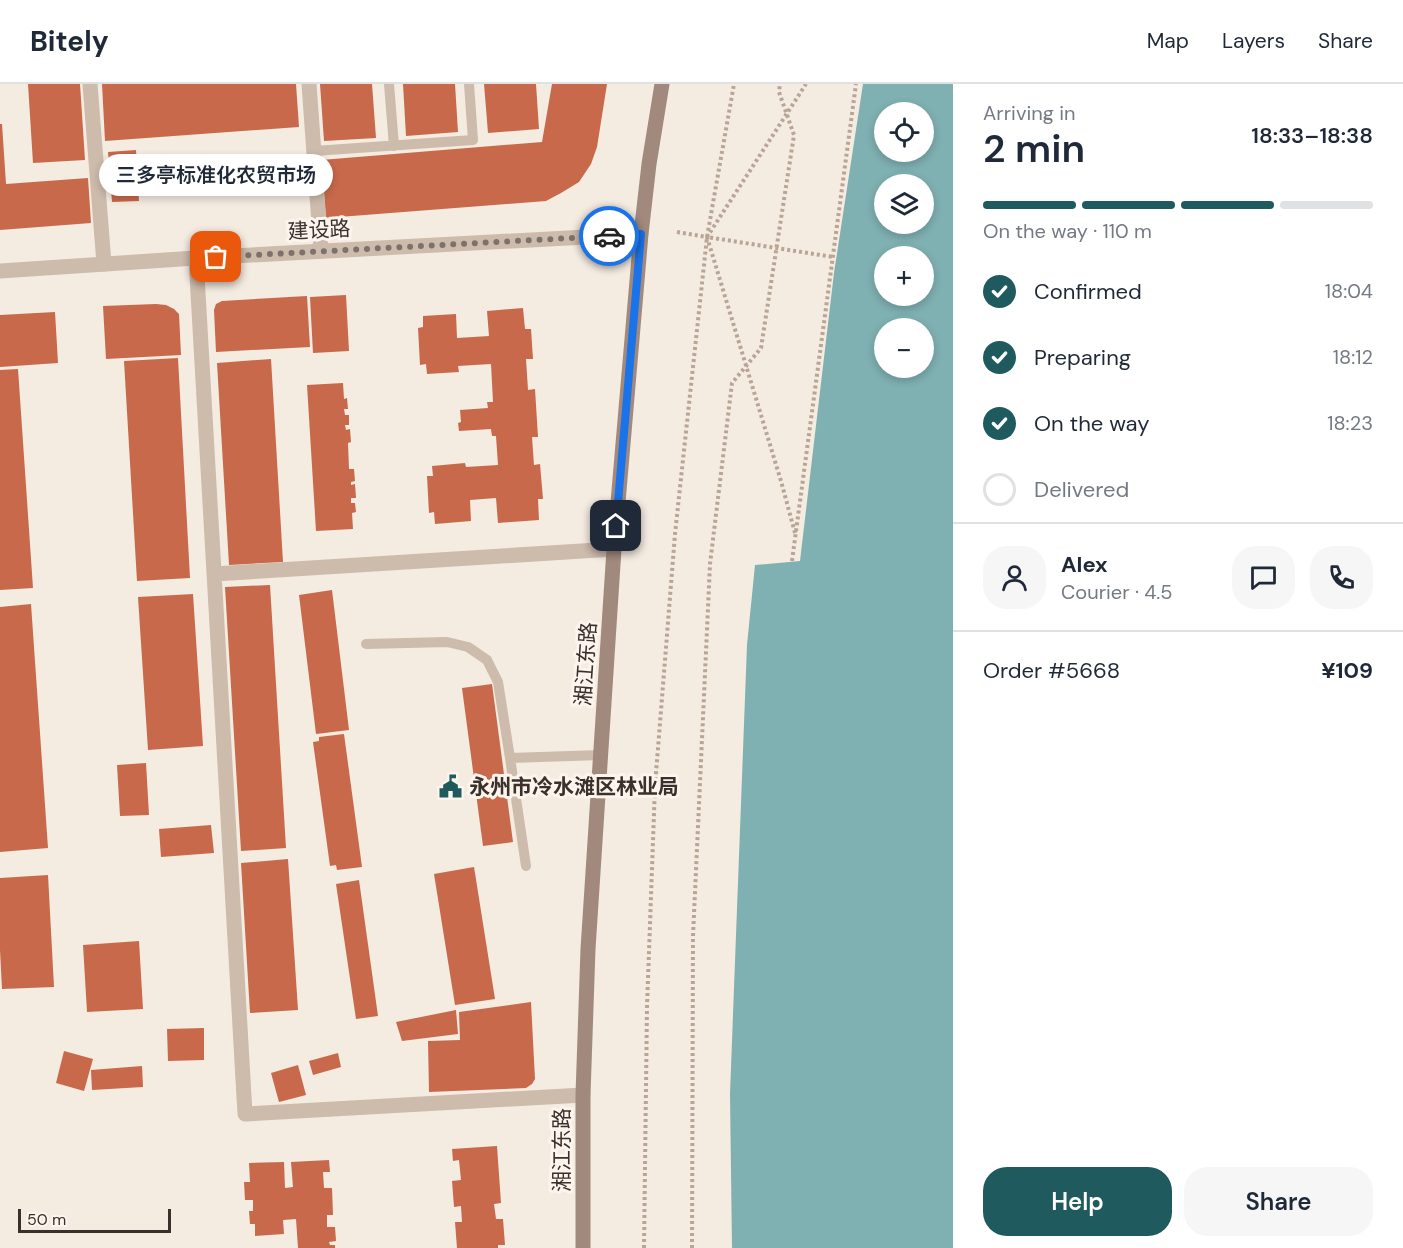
<!DOCTYPE html>
<html lang="en">
<head>
<meta charset="utf-8">
<style>
	:root { --surface:#fff; --page:#f6f6f7; --text:#1f2937; --muted:#747a83; --line:#e0e1e3; --accent:#1f5a5e }
	body { margin:0; font-family:"DM Sans","Noto Sans SC",sans-serif; background:var(--page); color:var(--text); height:100vh; display:flex; flex-direction:column; font-size:22px; white-space:nowrap }
	* { box-sizing:border-box; margin:0 }
	p { font-size:20px; color:var(--muted) }
	.icon { flex:none; width:33px; height:33px; fill:none; stroke:currentColor; stroke-width:2; stroke-linecap:round; stroke-linejoin:round }
	.map { position:relative; flex:1; overflow:hidden }
	.details { display:flex; flex-direction:column; background:var(--surface); width:450px }
	.details>* { flex:none }
	.tools { position:absolute; left:874px; top:18px; display:grid; gap:12px }
	.tools a { display:grid; place-items:center; width:60px; height:60px; border-radius:50%; background:var(--surface); box-shadow:0 3px 9px #0003; font-size:30px }
	.scale { position:absolute; left:18px; bottom:15px; width:153px; box-sizing:border-box; padding-left:6px; border:3px solid #3b302b; border-top:0; font-size:16px; line-height:21px; white-space:nowrap; color:#3b302b; -webkit-text-stroke:4px #fbf5ee; paint-order:stroke }
	.pin { position:absolute; display:grid; place-items:center; width:51px; height:51px; color:#fff; margin:-26px; border-radius:12px; box-shadow:0 3px 9px #0006 }
	.courier { position:absolute; display:grid; place-items:center; width:60px; height:60px; margin:-30px; border:4px solid #1a73e8; border-radius:50%; background:#fff; color:#222; box-shadow:0 2px 8px #0007 }
	.bubble { position:absolute; height:42px; border-radius:21px; background:var(--surface); box-shadow:0 3px 9px #0003; font-size:20px; font-weight:600; line-height:42px; text-align:center }
	.head em { font-style:normal; font-weight:600 }
	.head div { display:flex; flex-direction:column-reverse }
	.head { display:flex; align-items:center; justify-content:space-between; height:102px; padding:0 30px }
	h1 { font-size:39px; font-weight:600; line-height:45px }
	.bar { display:grid; grid-template-columns:repeat(4,1fr); gap:9px 6px; align-content:center; height:72px; padding:0 30px }
	.bar i { height:8px; border-radius:4px; background:var(--line) }
	.bar .on { background:var(--accent) }
	.bar p { grid-column:span 4 }
	.line { display:flex; align-items:center; gap:15px; padding:0 30px; border-top:2px solid var(--line) }
	.line div { flex:1 }
	.round { display:grid; place-items:center; flex:none; width:63px; height:63px; border-radius:24px; background:var(--page) }
	ol { padding:0 30px; list-style:none }
	li { display:flex; align-items:center; gap:18px; height:66px }
	li p { margin-inline-start:auto }
	li .icon { padding:6px; border-radius:50%; background:var(--accent); color:#fff; stroke-width:4 }
	li:last-child { color:var(--muted) }
	li i { width:33px; height:33px; border:3px solid var(--line); border-radius:50% }
	.button { display:flex; gap:12px; margin-top:auto; padding:12px 30px }
	.button a { flex:1; height:69px; border-radius:24px; background:var(--accent); color:#fff; font-size:24px; font-weight:600; line-height:69px; text-align:center }
	.button a+a { background:var(--page); color:var(--text) }
	header { display:flex; align-items:center; gap:36px; box-sizing:border-box; height:84px; padding:0 30px; background:var(--surface); border-bottom:2px solid var(--line) }
	header strong { font-size:28px }
	nav { display:flex; gap:33px; margin-inline-start:auto; font-size:21px }
	main { display:flex; flex:1; min-height:0 }
	.map>svg:first-child { display:block }
	.water { fill:#7fb0b2; fill-rule:evenodd }
	.building { fill:#c8694b }
	.lines { fill:none; stroke-linecap:round; stroke-linejoin:round }
	.path { stroke:#b9a596; stroke-width:4; stroke-dasharray:3 3; stroke-linecap:butt }
	.service { stroke:#cdbbac; stroke-width:10 }
	.minor { stroke:#cdbbac; stroke-width:15 }
	.tertiary { stroke:#cdbbac; stroke-width:15 }
	.secondary { stroke:#a18a7d; stroke-width:15 }
	.done { stroke:#7c716b; stroke-width:6; stroke-dasharray:0 10.8 }
	.route { stroke:#1a73e8; stroke-width:8 }
	.labels { text-anchor:middle; stroke-width:6; stroke-linejoin:round; paint-order:stroke }
	.street-label { font-size:21px; fill:#3b302b; stroke:#fbf5ee }
	.poi-label { font-size:21px; font-weight:bold; fill:#3b302b; stroke:#fbf5ee; text-anchor:start }
</style>
</head>
<body>
<header>
<strong>Bitely</strong>
<nav><a>Map</a><a>Layers</a><a>Share</a></nav>
</header>
<main>
<div class="map">
<svg width="953" height="1164" viewBox="0 0 953 1164">
	<rect width="100%" height="100%" fill="#f4ebe1"/>
	<path class="water" d="M863,0H953V1164H732L730,1010L747,561L755,481L800,477L834,189ZM885,28H924V68H885ZM885,100H924V140H885ZM885,172H924V212H885ZM885,244H924V284H885Z"/>
	<path class="building" d="M28,0H80L85,76L33,79Z
		M102,0H296L299,43L105,57Z
		M320,0H372L376,54L324,57Z
		M403,0H455L458,48L406,52Z
		M484,0H536L539,45L488,49Z
		M552,0H607L597,63L591,80L579,98L561,109L546,117L326,134L321,76L542,58Z
		M0,40H2L6,100L88,94L91,139L0,146Z
		M136,66L139,117L112,118L108,68Z
		M346,211L349,267L313,269L310,213Z
		M307,212L310,263L216,268L214,226L216,220L222,217Z
		M156,220L166,221L174,225L179,230L181,271L106,275L103,222Z
		M523,224L525,245H531L533,275H526L528,306L535,305L538,353H532L534,381L540,380L543,415H538L539,436L498,439L496,414L470,416L471,437L435,440L434,428L429,429L427,392H433L432,382L465,379L466,383L498,381L496,352H492L491,345L459,347L458,339L461,338L460,326L488,324L487,318H493L491,280L458,282L459,288L427,290L426,280L420,281L418,244L423,243V232L456,230L457,254L489,252L487,227Z
		M55,228L58,279L0,283V231Z
		M178,274L190,494L137,497L124,277Z
		M271,275L283,478L229,481L217,279Z
		M18,285L33,504L0,506V286Z
		M343,299L344,315L347,314L348,325H344L345,331H349V341H345L346,346L350,345L351,358L348,359L349,385H354L355,397L351,398V401L355,400L356,414H351V419H355L356,428L352,429L353,445L316,447L307,301Z
		M270,501L286,764L241,767L225,503Z
		M332,506L349,646L316,650L299,511Z
		M193,510L203,662L148,666L138,513Z
		M31,520L48,764L0,768V523Z
		M492,600L513,758L483,762L462,604Z
		M344,650L362,783L337,786L336,781L330,782L313,658L319,657V653Z
		M146,679L149,731L120,732L117,681Z
		M211,741L214,769L161,773L159,745Z
		M288,775L298,926L250,929L241,779Z
		M474,783L495,915L455,921L434,790Z
		M48,791L54,903L2,905L0,866V794Z
		M359,796L378,932L356,935L336,800Z
		M139,857L143,925L87,928L83,861Z
		M531,918L535,995L532,1000L526,1004L429,1008L428,957L460,956L459,928Z
		M456,926L458,950L402,957L396,938Z
		M204,944V976L168,977L167,945Z
		M64,967L93,975L84,1007L56,999Z
		M338,969L341,983L313,991L309,977Z
		M298,981L306,1011L279,1018L271,989Z
		M142,982L143,1003L92,1006L91,986Z
		M497,1062L501,1119L494,1120L496,1135H503L505,1161H498V1164H457L455,1138H462L461,1122L454,1123L452,1097L461,1096L459,1076L453,1077L452,1065Z
		M329,1076L330,1088H323L324,1104H332L333,1131H327V1143H335L336,1157L329,1158L330,1161H335V1164H298L296,1135L283,1136L284,1150L255,1152V1140H250L249,1127H253V1116H245L244,1098H250L249,1079L284,1078L285,1104L293,1103L291,1078Z"/>
	<g class="lines">
		<path class="path" d="M677,148L707,153L806,0
			M795,449L781,397L707,153L833,173
			M792,477L856,0
			M644,1164L647,923L655,702L675,450L707,153L734,0
			M692,1164L693,852L710,480L732,299L761,264L794,51L779,8L780,0"/>
		<path class="service" d="M389,0L394,62
			M314,67L473,56L469,0
			M366,560L447,558L468,563L487,576L498,598L510,674L601,671
			M510,674L526,782"/>
		<path class="minor" d="M90,0L104,180
			M309,0L321,167
			M196,174L245,1030L583,1011
			M214,490L614,465"/>
		<path class="tertiary" d="M0,187L196,174L641,150"/>
		<path class="secondary" d="M583,1164V1011L588,865L614,465L641,150L649,80L662,0"/>
	</g>
	<g class="lines">
		<path class="done" d="M216,173L609,152"/>
		<path class="route" d="M609,152L641,150L616,442"/>
	</g>
	<defs>
		<symbol id="civic-bare" viewBox="-9 -9 18 18"><path d="M-.6-6.5H3V-4.5H.6V-3L4-1V1h2V6H-6V1h2V-1L-.6-3ZM-1.2 2.5V6h2.4V2.5Z" fill="#1f5a5e" stroke="#fbf5ee" stroke-width="2.5" paint-order="stroke"/></symbol>
	</defs>
	<g fill-rule="evenodd">
		<use href="#civic-bare" x="434" y="686" width="33" height="33"/>
	</g>
	<g class="labels">
		<g class="street-label">
			<text transform="translate(319 146) rotate(-3)" y="7">建设路</text>
			<text transform="translate(586 580) rotate(-86)" y="7">湘江东路</text>
			<text transform="translate(562 1066) rotate(-90)" y="7">湘江东路</text>
		</g>
		<g class="poi-label">
			<text x="469" y="710">永州市冷水滩区林业局</text>
		</g>
	</g>
</svg>
<div class="tools">
<a><svg class="icon" aria-label="locate" viewBox="0 0 24 24"><circle cx="12" cy="12" r="6"/><path d="M12 2v4M12 18v4M2 12h4M18 12h4"/></svg></a>
<a><svg class="icon" aria-label="layers" viewBox="0 0 24 24"><path d="M12 4l9 5-9 5-9-5zM3 14l9 5 9-5"/></svg></a>
<a>+</a>
<a>−</a>
</div>
<div class="scale">50 m</div>
<div class="pin" style="left:216px;top:173px;background:#ea580c"><svg class="icon" aria-label="bag" viewBox="0 0 24 24"><path d="M5 8h14l-1 12H6zM9 8a3 3 0 0 1 6 0"/></svg></div>
<div class="pin" style="left:616px;top:442px;background:#1f2937"><svg class="icon" aria-label="home" viewBox="0 0 24 24"><path d="M3 11l9-7 9 7M6 9v11h12V9"/></svg></div>
<div class="courier" style="left:609px;top:152px"><svg class="icon" aria-label="car" viewBox="0 0 24 24"><path d="M5 17H2v-5l4-1 3-4h7l3 4 3 1v5h-3M9 17h6M6 11h13"/><circle cx="7" cy="17" r="2"/><circle cx="17" cy="17" r="2"/></svg></div>
<div class="bubble" style="left:99px;top:70px;width:234px">三多亭标准化农贸市场</div>
</div>
<section class="details">
<div class="head"><div><h1>2 min</h1><p>Arriving in</p></div><em>18:33–18:38</em></div>
<div class="bar"><i class="on"></i><i class="on"></i><i class="on"></i><i></i><p>On the way · 110 m</p></div>
<ol>
<li><svg class="icon" aria-label="check" viewBox="0 0 24 24"><path d="M5 12l5 5 9-10"/></svg>Confirmed<p>18:04</p></li>
<li><svg class="icon" aria-label="check" viewBox="0 0 24 24"><path d="M5 12l5 5 9-10"/></svg>Preparing<p>18:12</p></li>
<li><svg class="icon" aria-label="check" viewBox="0 0 24 24"><path d="M5 12l5 5 9-10"/></svg>On the way<p>18:23</p></li>
<li><i></i>Delivered</li>
</ol>
<div class="line" style="height:108px"><a class="round"><svg class="icon" aria-label="person" viewBox="0 0 24 24"><circle cx="12" cy="8" r="4"/><path d="M4 21q1-7 8-7t8 7"/></svg></a><div><b>Alex</b><p>Courier · 4.5</p></div><a class="round"><svg class="icon" aria-label="chat" viewBox="0 0 24 24"><path d="M4 5h16v11H9l-5 4z"/></svg></a><a class="round"><svg class="icon" aria-label="phone" viewBox="0 0 24 24"><path d="M5 4h4l2 5-3 2q2 4 5 5l2-3 5 2v4C11 20 4 13 5 4z"/></svg></a></div>
<div class="line" style="height:78px"><div>Order #5668</div><b>¥109</b></div>
<div class="button"><a>Help</a><a>Share</a></div>
</section>
</main>
</body>
</html>
